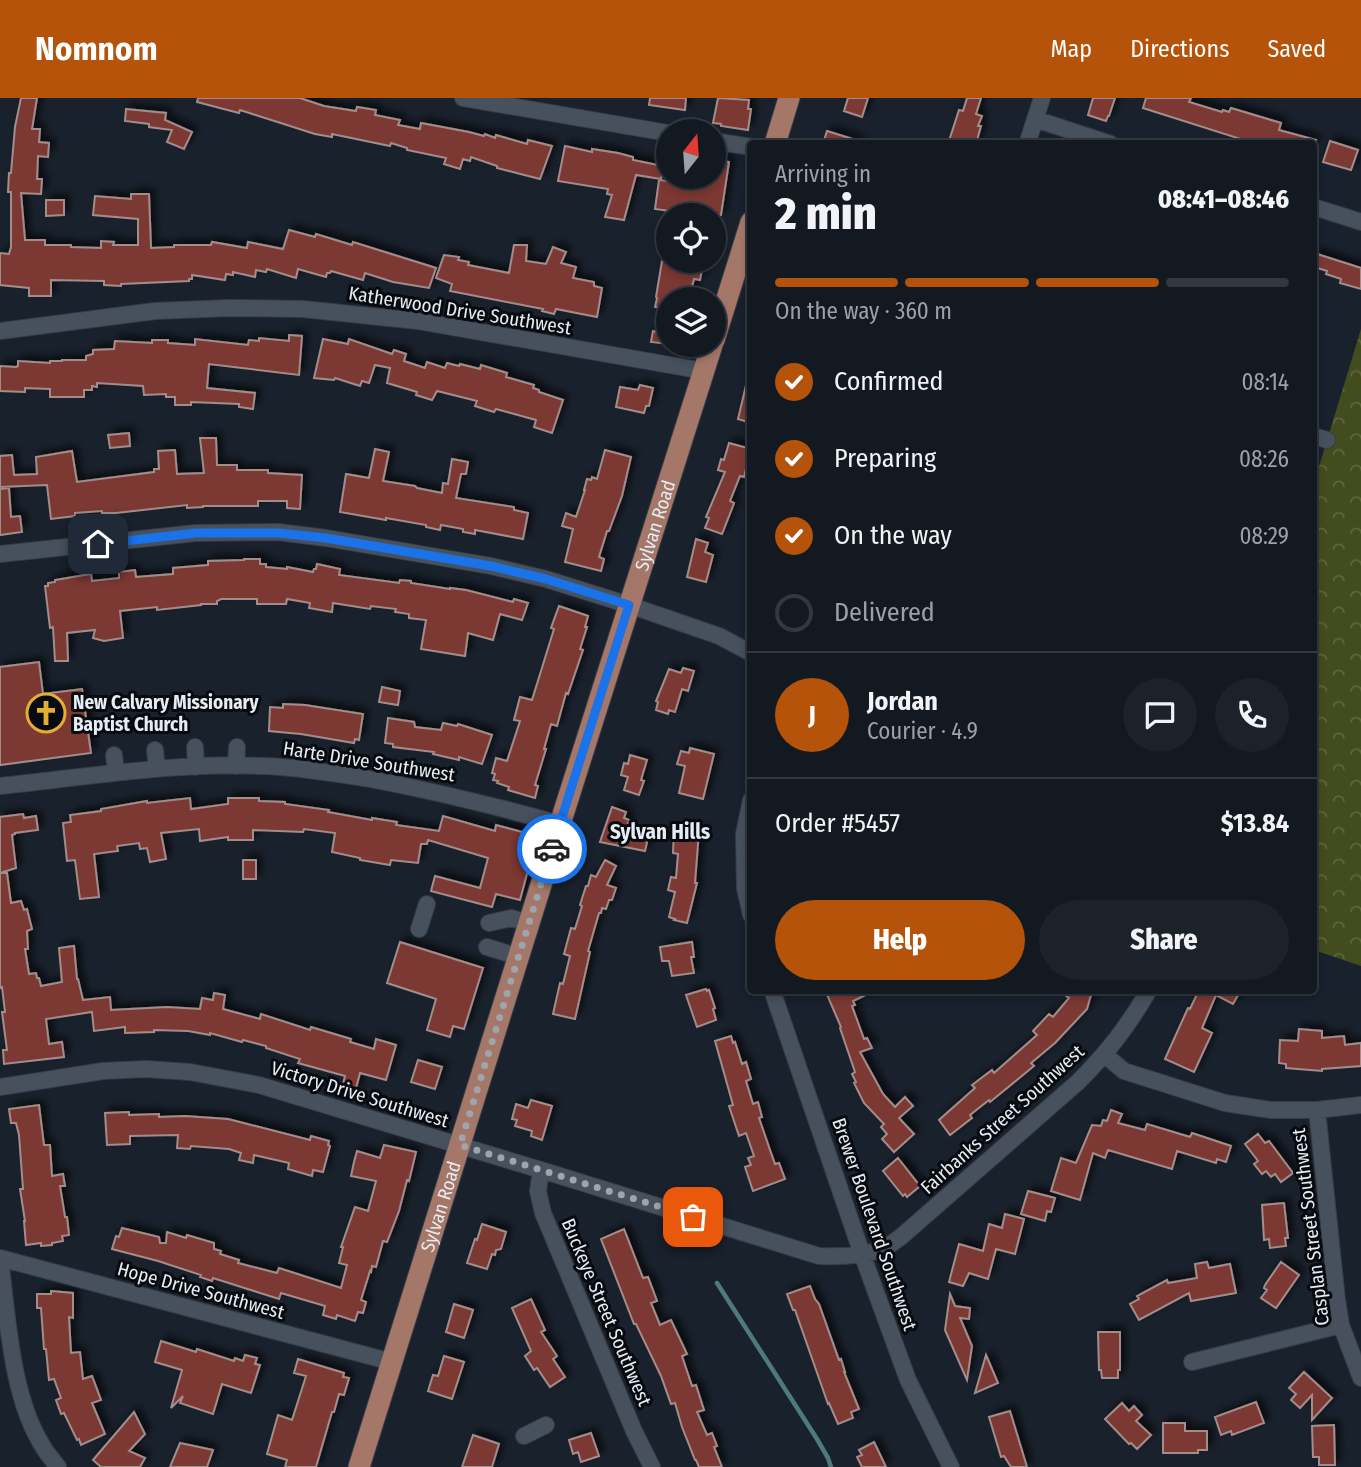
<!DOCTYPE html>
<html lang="en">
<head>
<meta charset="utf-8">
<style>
	:root { --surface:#131921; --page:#1c222a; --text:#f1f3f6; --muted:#9da0a5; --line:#32383f; --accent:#b45309 }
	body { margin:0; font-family:"Fira Sans Condensed",sans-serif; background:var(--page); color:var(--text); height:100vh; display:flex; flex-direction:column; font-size:26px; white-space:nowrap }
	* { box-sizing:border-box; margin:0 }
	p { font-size:23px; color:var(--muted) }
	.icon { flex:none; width:38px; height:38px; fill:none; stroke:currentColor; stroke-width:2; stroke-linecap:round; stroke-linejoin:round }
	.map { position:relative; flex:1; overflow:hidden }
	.drawer { position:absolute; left:747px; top:42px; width:570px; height:854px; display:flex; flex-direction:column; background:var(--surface); border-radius:7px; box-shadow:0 4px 10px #0003,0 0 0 2px var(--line) }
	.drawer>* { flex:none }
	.needle { width:46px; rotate:17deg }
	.buttons { position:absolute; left:656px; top:21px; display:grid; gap:14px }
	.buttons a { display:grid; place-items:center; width:70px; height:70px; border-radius:50%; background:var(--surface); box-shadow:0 4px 10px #0003,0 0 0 2px var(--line); font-size:35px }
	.pin { position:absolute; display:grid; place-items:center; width:60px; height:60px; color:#fff; margin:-30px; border-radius:14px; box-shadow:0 4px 10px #0006 }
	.courier { position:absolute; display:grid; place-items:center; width:70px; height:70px; margin:-35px; border:5px solid #1a73e8; border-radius:50%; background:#fff; color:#222; box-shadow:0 2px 9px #0007 }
	.summary em { font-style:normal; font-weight:800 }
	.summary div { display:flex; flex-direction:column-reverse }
	.summary { display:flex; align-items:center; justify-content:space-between; height:119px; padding:0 28px }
	h1 { font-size:46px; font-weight:800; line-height:52px }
	.bar { display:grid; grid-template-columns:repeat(4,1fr); gap:10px 7px; align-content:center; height:84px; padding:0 28px }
	.bar i { height:9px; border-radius:5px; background:var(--line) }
	.bar .active { background:var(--accent) }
	.bar p { grid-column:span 4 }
	.line { display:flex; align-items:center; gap:18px; padding:0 28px; border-top:2px solid var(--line) }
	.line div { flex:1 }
	.round { display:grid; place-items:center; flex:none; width:74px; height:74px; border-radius:37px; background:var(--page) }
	ol { padding:0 28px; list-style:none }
	li { display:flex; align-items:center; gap:21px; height:77px }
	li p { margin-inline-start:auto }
	li .icon { padding:7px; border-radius:50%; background:var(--accent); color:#fff; stroke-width:4 }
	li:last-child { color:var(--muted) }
	li i { width:38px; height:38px; border:4px solid var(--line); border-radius:50% }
	.cta { display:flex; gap:14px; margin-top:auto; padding:14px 28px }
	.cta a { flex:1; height:80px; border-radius:42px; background:var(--accent); color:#fff; font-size:28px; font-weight:800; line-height:80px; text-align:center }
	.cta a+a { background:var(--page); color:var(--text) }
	header { display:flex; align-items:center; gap:42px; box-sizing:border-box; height:98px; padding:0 35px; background:var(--accent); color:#fff }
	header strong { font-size:33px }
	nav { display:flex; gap:38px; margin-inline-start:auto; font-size:24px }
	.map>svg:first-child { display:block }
	.park { fill:url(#park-crowns) }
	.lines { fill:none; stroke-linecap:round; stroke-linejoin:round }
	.stream { stroke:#4f7a7d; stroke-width:4.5 }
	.building { fill:#7b3732; stroke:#a28d8b; stroke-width:2; filter:url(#shadow) }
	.minor-casing { stroke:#363c46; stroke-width:18 }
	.major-casing { stroke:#363c46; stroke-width:23 }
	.minor { stroke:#47515d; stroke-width:16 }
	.major { stroke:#a57769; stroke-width:21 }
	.done { stroke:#9ea5ad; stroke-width:7; stroke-dasharray:0 12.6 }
	.route { stroke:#1a73e8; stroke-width:9 }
	.labels { text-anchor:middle; stroke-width:6; stroke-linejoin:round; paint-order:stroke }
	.street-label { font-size:19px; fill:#e6ecf3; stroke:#070b10 }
	.poi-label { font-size:19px; font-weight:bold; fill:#e6ecf3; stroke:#070b10; text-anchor:start }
	.neighbourhood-label { font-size:21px; font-weight:bold; fill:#e6ecf3; stroke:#070b10 }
</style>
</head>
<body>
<header>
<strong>Nomnom</strong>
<nav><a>Map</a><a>Directions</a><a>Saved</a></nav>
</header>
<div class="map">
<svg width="1361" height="1369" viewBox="0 0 1361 1369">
	<defs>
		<pattern id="park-crowns" width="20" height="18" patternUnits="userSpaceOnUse" patternTransform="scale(1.75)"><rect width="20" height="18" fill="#424c1e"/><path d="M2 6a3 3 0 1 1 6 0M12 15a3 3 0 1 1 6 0" fill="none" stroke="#5d663f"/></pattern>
		<filter id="shadow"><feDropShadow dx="5" dy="-5" stdDeviation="3.5" flood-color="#0009"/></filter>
	</defs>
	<rect width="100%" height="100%" fill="#19212c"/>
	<path class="park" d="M1361,231V868L1314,852V385Z"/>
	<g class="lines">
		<path class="stream" d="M717,1185L817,1341L828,1360L831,1369"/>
	</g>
	<path class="building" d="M21,0H37L32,31H40L39,44L49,45L48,59L38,58L37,81H42L41,96L21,95L25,142H45V147H71V149L101,150V143L114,144L113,147H138V121L93,117L95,98L131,101V96H149L151,150L174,149V147H211L212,144L247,150L248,144L283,151L289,132L315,139L316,136L352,147L353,144L436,170L429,190L393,184L365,175L363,182L331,173L330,175H327L326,179L298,171L296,180L267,171L266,174L256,172L255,179L233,174V177L226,176L225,182L192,177V181H189V183L121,186V188L104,187V183L51,182V198H29V190L0,187V155L9,156L11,149V94H8L9,75H11L15,29Z
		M198,0H300L324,8L356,13L357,9L376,12L375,17L400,22L398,27L420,31L421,25L469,34L484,38L485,36L495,40L496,37L527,46L528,42L552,48L540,81L497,70V68L471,59L470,63L463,61L460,71L444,66L446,60L407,52V50L391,45L390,48L332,36V39L315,36L240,12L239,15L197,4Z
		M650,0H686L685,12L649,7Z
		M718,0L749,2L748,11H751L748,32L721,28V26L713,25Z
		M848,0H868L862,19L844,13Z
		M967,0H981L976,16L982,18L978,28H981L976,46H948L959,12L963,13Z
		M1093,0H1115L1109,18H1108L1106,23L1088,17Z
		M1146,0H1191L1189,4L1222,14L1223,12L1229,14L1231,10L1281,25L1279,32L1316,42L1315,46H1250L1243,44L1244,42L1143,10Z
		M126,11L166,15L165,22L192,34L184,51L167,44L172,32L149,29V26L125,23Z
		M827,33L859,43V46H823Z
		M1330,43L1358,52L1351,72L1323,64Z
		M565,48L592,54V51L618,55L633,59V62L663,68L661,81L636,77L624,122L605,119L612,97L607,96L608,91L558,83Z
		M714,61L729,64L721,117H698L655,111L659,82L691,86L692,79H714Z
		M46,102H64V117L46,118Z
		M514,147H527L526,163L546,166L553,149L566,154L561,165L576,169L573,180L594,184V188L602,190L597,219L556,211L554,216L542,213L543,211L450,193L452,186L436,180L444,157L459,159L458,162L469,164L468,167L509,175Z
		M1314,155L1361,170V191L1340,185L1341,181L1326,176L1327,173L1314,169Z
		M662,163H698L697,165L703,166L700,182L694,181L689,201H668V246L651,244L653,233L657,234L660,210L655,209L657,200L656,199Z
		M289,237L302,238L299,277L209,266L207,290L255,295L253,311L239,309V306L191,304V307H175V299H166V296L144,297L143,288L97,285V289L92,288V292H84V299H50V291L25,290V294L0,293V268L16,269L18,268V263L50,265V263H62V262H86V258L93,256V252L114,251L115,243L152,245V242H168V245L195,247V241L248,247L249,242L259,243V240L289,243Z
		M323,241L348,246L349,241L392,256L394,252L406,256L404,263L425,270L427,264L445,270L447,265L459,268L460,266L480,271L481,267L507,275L506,279L534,287L533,290L539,292V294L563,302L552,335L534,329L536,322L496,311L494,314L475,308L477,303L437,293L432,302L416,297L417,294L387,285L390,270L375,267L369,285L362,283L360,288L335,280L334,282L314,280Z
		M747,283H751V325L738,321Z
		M640,287L653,290L649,308H646L644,315L616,309L620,289L638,292Z
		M129,335L130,348L110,350L108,337Z
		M200,340H216L217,367H237V372H268V375L302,377L300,411L287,410V403H258V408H203V409L187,410V407L116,415H102V413L75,415V418L51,421L47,387L0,389V358L12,357L14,377L37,376L36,359L72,353L77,384L154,374V371H159L158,353L175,352L177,376L204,375Z
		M729,345L751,351V368L747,367L744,379L740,378L730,403L734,405L733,408L722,436L705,430L709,420L706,419L725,374L718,372L721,361L724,362Z
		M375,351L389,354L383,383L415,388L417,390L442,395L443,385L448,386L452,361L468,364L466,376H461L456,400L514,409V412L528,415L523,441L475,432V436L463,434V431L441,427L440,432L426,429V427L386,420V422L340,414L346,376L369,380Z
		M605,352L631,359L622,398L609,433H607L599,459L604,461L601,473L565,464L573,431L562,428L566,415L576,419L585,392H584L587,381L591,382L592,379L597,381Z
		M9,390L11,419L20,418L22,434L0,437V391Z
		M696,441L708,445L705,454L713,457L706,484L687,479Z
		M244,461H260V466H266V469L287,471V469L313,474L314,471H316L317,466L340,471L339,477L399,485L400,482L411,483V485L450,491V490L466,492L513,504L514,501L528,505L522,522L500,516L493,542L468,535L465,558L421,551L426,522L409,520V516L395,514L396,511L371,508L370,511L333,505L332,514L309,510L310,505L287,501L286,506H257V501H221L217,503V506H201V507L157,512V509L120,513L123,540L104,543L93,540L95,532L67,535L68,563H55L53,529L50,530L45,488H48V485L55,484V482L91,476L92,483L119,480V474L135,472L136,479L173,476V470L208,467V463L244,462Z
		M559,508L588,518L585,529H587L580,551L583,552L568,596L566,595L557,628L551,626L544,651H546L535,687L538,688L535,700L508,692L509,689L497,685L498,683L493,682L495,676L492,675L496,660L507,663L520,623L514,622L520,599L532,602L554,531L551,530Z
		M39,564L43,596L82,591L91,655L0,667V569Z
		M683,570L694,573L688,593L682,591L675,614L669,612L668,616L656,612L658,604L656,603L669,571L681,575Z
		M382,589L400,593L398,607L379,604Z
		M283,606L305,607L363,616L359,642L355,641L354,645L301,636L269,633L270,609L283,610Z
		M388,620L414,624L415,629L441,632L443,625L457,628L458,626L492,637L482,666L459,659V662L433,656L434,654L393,649V646L385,645Z
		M690,650L714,656L703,701L679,695L685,668L677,666L681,653L689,655Z
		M630,657L647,662L641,682L644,683L639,697L624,692L628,679L621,677L624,665L628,666Z
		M190,700L191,711L228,706V700H259V703L285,704V706L329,712L328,714L372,722V720L397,724L396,727L439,733L443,718L495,733L496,727L537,738L520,802L496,796L492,809L431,793L435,778L480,790L488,760L428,742L427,746H421L418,765L391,762L390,767L360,762V760L332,754L335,735L304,731L303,734L253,732V742H228V739L200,743L199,731L161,735L166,761L150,764L147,750L140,751L139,745L117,748L118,753L94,756L99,799L80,801L75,762L67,763L63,725L71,724L70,717L101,713V711L147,703V705Z
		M612,709L626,714L624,720L629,722L625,735L648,740L645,753L600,744Z
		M23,716L24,720L36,718L38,732L15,735V736L12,737L16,770L0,775V719Z
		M674,731L699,733L695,785H697L687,825L674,822L675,821L669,819L675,794L668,792L671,779L676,780L678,756L673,755Z
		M243,762H256V781H243Z
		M605,762L616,768L607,787L616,790L612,802H609L606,811L602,810L601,815H599L588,853L590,854L575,921L553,916L560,885L563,886L570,858L564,856L571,830L575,831L582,808L580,807L586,788H588L591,777L596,779Z
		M0,775H7L11,805L21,803L24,812L27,811L32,831L27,833L28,851H25L29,876L36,875L37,880H39L41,888L62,884L59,850L74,848L77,881H78L83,902L110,899L111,912L167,909L200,911L202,900L213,902L214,895L225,897L223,911L260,921L261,916L310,932L311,929L351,941L350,944L374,951L376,941L396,947L386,982L360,975L355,994L342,990L345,978L298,965L300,961L266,950V948L243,942L242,944L210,935V937L188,933L154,932V934L125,935V929L94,933L92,914L46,921L49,946L62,944L64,959L4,966L3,952H7L2,914H5L2,889L0,890Z
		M400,844L483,870L464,931L453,928L450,939L427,932L436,901L387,885Z
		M692,844L694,859H691L694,875L672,878L669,863H662L660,849Z
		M706,891L707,893L709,892L715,910L713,911L716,922L697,929L686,897Z
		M825,892H876L853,903L855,907L852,908L864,941L867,940L872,950L860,954L883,996L895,1009L905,999L913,1008L899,1020L914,1036L894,1054L882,1041L887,1036L881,1029L884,1026L864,1005L854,985L856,984L852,976L855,974L840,930L841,929Z
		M1058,892H1086L1091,897L1087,911L1055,945L1031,965L1034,968L990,1004L989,1002L970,1017L972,1020L950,1037L939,1022L975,990L972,987L992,972L994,975L1037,937L1033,933L1049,916L1053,919L1069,900Z
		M1199,892H1241L1233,906L1216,897L1202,930L1212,935L1194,974L1165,961L1188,910L1190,911Z
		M1299,931L1322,933V940L1344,938L1345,947L1361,945V968L1322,971V973L1286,970V966L1279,965L1280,942L1298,943Z
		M731,938L733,945L735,944L742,966L746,964L751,981L746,983L753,1006L758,1004L762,1019L759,1020L770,1052L775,1066L779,1065L785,1081L753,1093L745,1069L751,1067L748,1060L754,1058L746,1035L739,1038L729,1008L733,1007L715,943Z
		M418,962L442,969L435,991L411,984Z
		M531,1002L552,1008L542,1042L531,1038L532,1033L515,1028L517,1022L512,1021L516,1006L528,1010Z
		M39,1007L44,1047H50L52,1078L63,1076L65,1088H60L65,1119H67L69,1137L62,1138L63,1143L52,1145V1147L41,1148V1145L26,1147L24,1123H25L20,1091H23L19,1037L16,1025H11L9,1011Z
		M1111,1012L1122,1016L1118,1025L1145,1032L1147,1026L1190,1039L1192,1035L1231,1048L1226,1064L1217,1061L1216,1065L1177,1053L1172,1071L1108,1052L1105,1060L1093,1055L1080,1102L1051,1093L1061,1060L1076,1065L1092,1027L1101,1028L1103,1022L1107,1023Z
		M129,1014V1017L159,1016V1019L185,1018L228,1021L310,1042L311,1038L329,1043L328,1047L330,1048L323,1074L313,1072L312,1078L288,1071L289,1065L254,1057L253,1065L239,1062L241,1055L229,1051L191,1048L190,1051L177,1050L178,1037L130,1038V1046L107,1047L105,1015Z
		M1258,1036L1265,1045L1269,1043L1293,1075L1281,1084L1275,1076L1271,1079L1266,1073L1262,1076L1254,1066L1258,1063L1245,1046Z
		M384,1047L416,1054L409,1083L407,1082L399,1113L387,1144L383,1143L376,1169L372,1168L371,1174L370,1173L361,1202L366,1204L363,1215L358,1214L355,1223L337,1217L336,1221L323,1217L325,1208L281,1195L279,1201L213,1180L212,1183L200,1179L201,1177L158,1163L112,1151L116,1138L119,1139L122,1130L159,1139L160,1145H166L167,1134L186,1140L187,1137L214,1145V1151L221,1153L220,1156L239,1162L238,1165L277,1175L279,1170L341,1190L347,1167L339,1165L343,1149H341L355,1109L368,1113L376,1083L351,1078L354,1064L357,1053L380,1060Z
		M898,1060L920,1088L907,1099L905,1096L903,1098L883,1073Z
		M1028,1093L1055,1100L1051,1114L1047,1113L1045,1123L1021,1116Z
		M1284,1105L1288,1140H1285L1286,1148L1270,1150L1269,1141L1264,1142L1262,1107Z
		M1005,1116L1024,1121L1015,1156L996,1151L988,1181L969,1175L963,1188L949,1184L959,1146L983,1153L989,1126L1002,1130Z
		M482,1126L506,1134L501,1151L496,1152L495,1157L492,1156L487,1171L467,1165L475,1141L477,1142Z
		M624,1131L643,1180L648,1179L657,1203L651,1205L660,1227L671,1222L687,1256L682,1258L692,1288L696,1287L704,1312L697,1314L707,1337L712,1335L717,1348L714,1349L722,1369H699L696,1362H695L682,1329L675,1305L671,1306L661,1278L636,1226H634L601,1141Z
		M1207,1164L1209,1170L1230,1166L1236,1195L1191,1203L1189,1195L1139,1222L1130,1206L1139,1201L1137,1198L1167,1182L1168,1185L1197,1180L1195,1166Z
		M1281,1164L1299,1177L1276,1210L1261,1200L1267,1192L1264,1190L1265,1187Z
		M810,1188L815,1201L819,1206L839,1262L841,1261L845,1274H844L859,1311L851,1314L853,1320L838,1326L829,1305L828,1306L795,1212H793L787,1196Z
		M51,1193L73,1195V1220L69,1219L71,1255L80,1254L83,1281L92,1278L101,1302L92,1305L105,1336L81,1347L79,1341L77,1342L64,1315L61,1316L56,1302L61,1300L54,1281L49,1282L46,1251H44L41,1210H37V1196H51Z
		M950,1196L955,1208L970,1210L969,1221L960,1220L972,1248L967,1282L945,1232Z
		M531,1201L545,1232L541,1234L557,1258L553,1261L565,1279L550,1289L537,1270L534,1272L525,1258L531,1253L512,1210Z
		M454,1206L473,1212L464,1240L446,1234Z
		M1098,1234H1120V1272H1118V1280H1102L1101,1272H1099Z
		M161,1243L196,1254L197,1251L234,1263L235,1260L243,1263L245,1257L257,1260L255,1266L260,1267L251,1295L222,1286L213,1316L180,1305L183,1298L171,1310L182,1272L155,1264Z
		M986,1257L998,1285L975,1295Z
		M444,1258L464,1264L452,1301L428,1293L433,1277L438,1278Z
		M298,1261L344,1275L343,1279L349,1280L344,1297L339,1296L334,1314H332L316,1369H285L287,1362L267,1356L278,1317L292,1322L306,1278L294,1275Z
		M1304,1274L1332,1300L1312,1322V1297L1300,1310L1291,1302L1296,1296L1289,1290Z
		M1256,1304L1264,1325L1232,1337L1231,1333L1221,1337L1215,1319Z
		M1122,1305L1129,1313L1134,1308L1142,1317L1136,1323L1151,1337L1137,1351L1131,1345L1129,1346L1105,1321Z
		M1010,1313L1027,1369H1011L1004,1358L1001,1359L989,1319Z
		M134,1314L145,1336L129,1353L145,1360L140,1369H101L93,1362Z
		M1163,1325H1185V1333H1207V1352H1198V1355H1163Z
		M1334,1327L1335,1367H1319V1359H1313L1312,1328Z
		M591,1335L599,1358L581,1364L578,1354L573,1356L569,1342Z
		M473,1337L499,1346L492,1369H462Z
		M874,1344L886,1369H862L857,1359L862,1357L859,1352Z
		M180,1345L213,1352L207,1369H170Z"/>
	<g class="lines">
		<defs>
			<path id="minor" d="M463,0L668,35
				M1035,21L1111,46
				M714,43L751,49
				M1027,46L1042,0
				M1314,109L1361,124
				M0,233L155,213L229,210L303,211L418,223L704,273
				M1314,338L1327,342
				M0,456L196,435L278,434L326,440L491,468L546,481L629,507L719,538L751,555
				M195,649L196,669
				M155,652L157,671
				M114,657L116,675
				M236,668L237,649
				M0,688C87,679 176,664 264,668C297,669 331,675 364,680C430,692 495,708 560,726
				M751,702L744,736L745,790L751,817
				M489,825L511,820L529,825
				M419,831L427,806
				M487,849L519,859
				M772,892L862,1156L908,1282L951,1369
				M1105,957L1124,973L1225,1005L1271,1012H1317L1361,1007
				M0,989L103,973L146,971L190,974L259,987L541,1072L819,1158C840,1159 862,1158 883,1151C890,1148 896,1142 902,1138L1078,984C1108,954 1128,928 1149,892
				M1317,1012L1337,1202L1341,1227L1361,1280
				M541,1072L538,1093L543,1115L634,1333L652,1369
				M0,1160L392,1264
				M0,1162C8,1220 11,1297 42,1347C46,1355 53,1362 58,1369
				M1192,1264L1341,1227
				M524,1338L546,1327"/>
			<g id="major">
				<path d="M775,46L789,0"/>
				<path d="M714,242L751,124"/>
				<path id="s1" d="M359,1369L560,726L712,247"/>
			</g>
		</defs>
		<use href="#minor" class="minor-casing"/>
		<use href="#major" class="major-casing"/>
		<use href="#minor" class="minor"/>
		<use href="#major" class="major"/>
	</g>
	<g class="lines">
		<path class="done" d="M552,751L460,1047L693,1119"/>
		<path class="route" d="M98,446L196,435H278L326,440L491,468L546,481L629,507L552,751"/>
	</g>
	<defs>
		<symbol id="church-ring" viewBox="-11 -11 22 22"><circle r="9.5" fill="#070b10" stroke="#e4ae35" stroke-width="1.5"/><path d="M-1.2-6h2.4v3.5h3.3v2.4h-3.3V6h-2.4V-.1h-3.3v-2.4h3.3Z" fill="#e4ae35"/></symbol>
	</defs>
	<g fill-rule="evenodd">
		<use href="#church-ring" x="24" y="593" width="44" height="44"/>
	</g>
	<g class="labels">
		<g class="street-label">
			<text transform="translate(460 212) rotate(9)" y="7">Katherwood Drive Southwest</text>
			<text dy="7" stroke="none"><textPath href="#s1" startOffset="987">Sylvan Road</textPath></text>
			<text transform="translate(369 663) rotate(9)" y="7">Harte Drive Southwest</text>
			<text transform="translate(360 996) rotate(17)" y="7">Victory Drive Southwest</text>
			<text transform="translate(1002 1021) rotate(-42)" y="7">Fairbanks Street Southwest</text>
			<text dy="7" stroke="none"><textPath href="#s1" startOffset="273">Sylvan Road</textPath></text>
			<text transform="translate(875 1126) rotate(71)" y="7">Brewer Boulevard Southwest</text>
			<text transform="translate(1310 1129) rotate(-97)" y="7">Casplan Street Southwest</text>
			<text transform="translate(201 1192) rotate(15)" y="7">Hope Drive Southwest</text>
			<text transform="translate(607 1214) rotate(67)" y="7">Buckeye Street Southwest</text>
		</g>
		<g class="poi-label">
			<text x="73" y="611">New Calvary Missionary<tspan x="73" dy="22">Baptist Church</tspan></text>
		</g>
		<g class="neighbourhood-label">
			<text x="660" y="741">Sylvan Hills</text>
		</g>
	</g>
</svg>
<div class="buttons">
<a><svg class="needle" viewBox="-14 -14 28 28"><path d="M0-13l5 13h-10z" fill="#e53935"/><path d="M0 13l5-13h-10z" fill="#9da0a5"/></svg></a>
<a><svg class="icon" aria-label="locate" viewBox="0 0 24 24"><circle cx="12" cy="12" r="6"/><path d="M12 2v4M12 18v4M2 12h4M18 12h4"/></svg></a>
<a><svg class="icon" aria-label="layers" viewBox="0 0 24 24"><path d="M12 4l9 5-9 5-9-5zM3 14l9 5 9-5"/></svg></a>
</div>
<div class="pin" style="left:693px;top:1119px;background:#ea580c"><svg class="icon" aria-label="bag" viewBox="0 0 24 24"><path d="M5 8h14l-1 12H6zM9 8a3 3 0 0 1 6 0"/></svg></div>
<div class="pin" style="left:98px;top:446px;background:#1f2937"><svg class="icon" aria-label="home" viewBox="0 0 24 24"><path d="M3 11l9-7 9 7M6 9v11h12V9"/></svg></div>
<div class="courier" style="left:552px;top:751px"><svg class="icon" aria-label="car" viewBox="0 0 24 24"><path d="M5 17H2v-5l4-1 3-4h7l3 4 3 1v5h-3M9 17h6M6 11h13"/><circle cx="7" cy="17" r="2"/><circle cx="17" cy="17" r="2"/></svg></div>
<section class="drawer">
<div class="summary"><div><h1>2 min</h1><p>Arriving in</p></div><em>08:41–08:46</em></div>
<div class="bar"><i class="active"></i><i class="active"></i><i class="active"></i><i></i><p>On the way · 360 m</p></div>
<ol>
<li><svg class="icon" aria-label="check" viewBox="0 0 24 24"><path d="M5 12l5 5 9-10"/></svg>Confirmed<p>08:14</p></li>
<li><svg class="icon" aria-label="check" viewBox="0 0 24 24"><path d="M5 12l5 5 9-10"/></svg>Preparing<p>08:26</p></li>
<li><svg class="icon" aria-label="check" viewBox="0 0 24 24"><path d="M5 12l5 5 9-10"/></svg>On the way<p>08:29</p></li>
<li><i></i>Delivered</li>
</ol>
<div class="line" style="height:126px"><b class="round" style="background:var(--accent);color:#fff">J</b><div><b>Jordan</b><p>Courier · 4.9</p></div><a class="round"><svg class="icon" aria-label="chat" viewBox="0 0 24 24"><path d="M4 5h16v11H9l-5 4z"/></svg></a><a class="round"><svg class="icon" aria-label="phone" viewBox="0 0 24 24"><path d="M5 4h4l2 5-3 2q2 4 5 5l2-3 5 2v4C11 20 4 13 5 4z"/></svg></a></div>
<div class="line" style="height:91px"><div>Order #5457</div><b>$13.84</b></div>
<div class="cta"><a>Help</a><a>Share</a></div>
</section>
</div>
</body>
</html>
